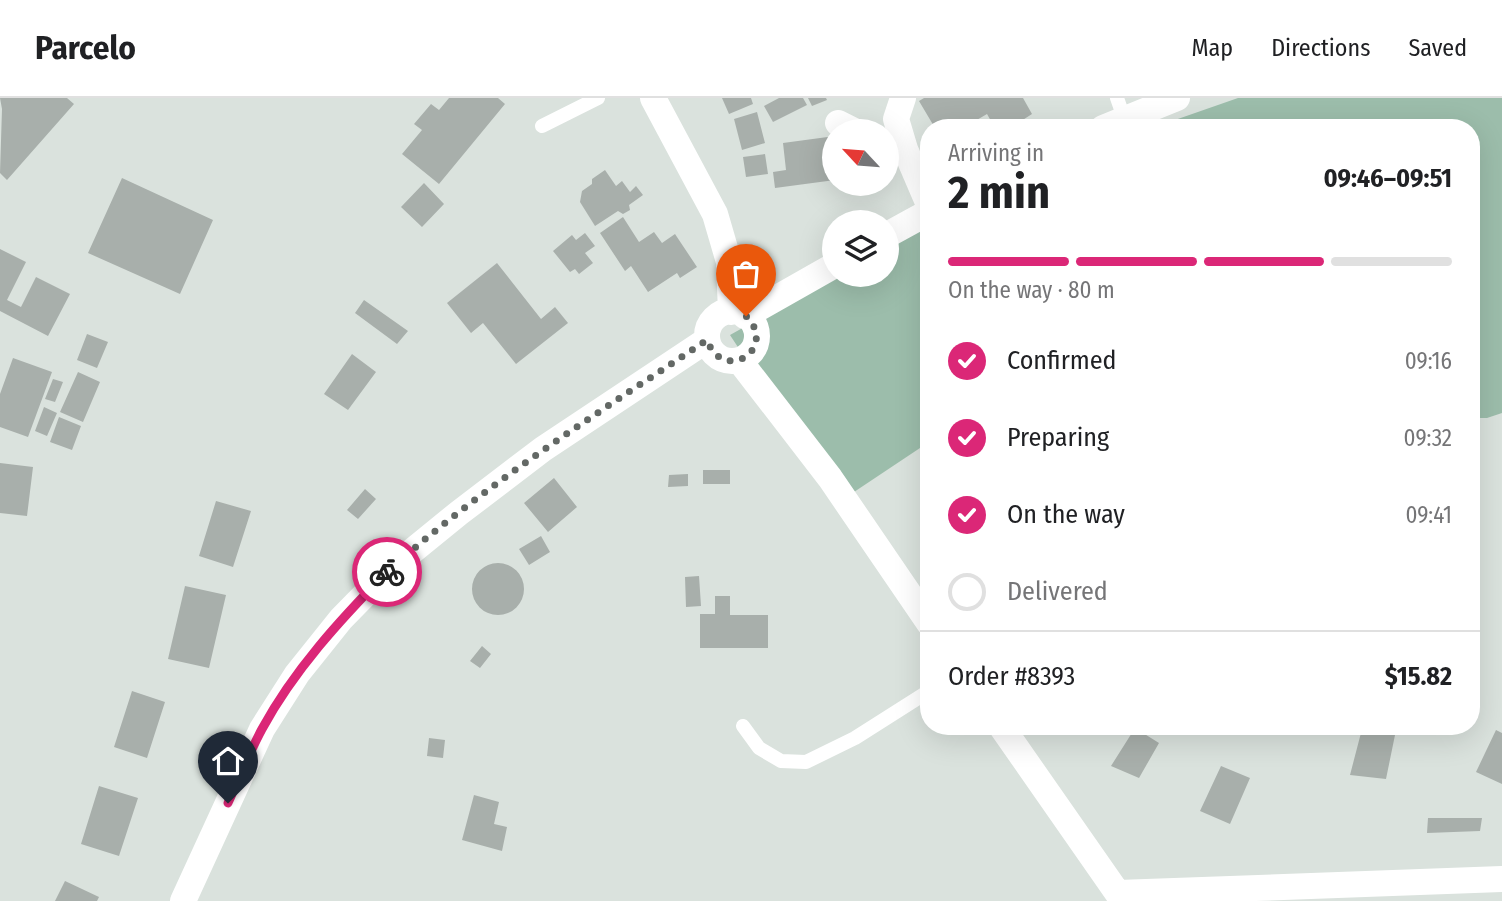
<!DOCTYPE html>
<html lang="en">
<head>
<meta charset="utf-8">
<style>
	:root { --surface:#fff; --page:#f2f2f2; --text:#202124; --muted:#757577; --line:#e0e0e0; --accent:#db2777 }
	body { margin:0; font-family:"Fira Sans Condensed",sans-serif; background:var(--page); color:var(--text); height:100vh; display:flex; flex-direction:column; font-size:26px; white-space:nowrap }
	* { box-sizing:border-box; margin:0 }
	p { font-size:23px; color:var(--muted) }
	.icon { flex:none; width:38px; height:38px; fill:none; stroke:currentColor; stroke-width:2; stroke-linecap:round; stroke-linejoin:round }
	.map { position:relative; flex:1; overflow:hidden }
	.side { position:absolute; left:920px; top:21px; width:560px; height:616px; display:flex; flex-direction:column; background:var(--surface); border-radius:28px; box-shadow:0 7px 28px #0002 }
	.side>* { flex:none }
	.needle { width:46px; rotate:296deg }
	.controls { position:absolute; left:822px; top:21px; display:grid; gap:14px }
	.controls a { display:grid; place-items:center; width:77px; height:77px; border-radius:50%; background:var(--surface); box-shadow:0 7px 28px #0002; font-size:35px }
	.pin { position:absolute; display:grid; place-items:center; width:60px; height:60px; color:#fff; margin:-72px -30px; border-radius:50% 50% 50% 0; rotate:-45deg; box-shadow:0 0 7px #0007 }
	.pin .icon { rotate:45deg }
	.courier { position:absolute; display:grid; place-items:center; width:70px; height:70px; margin:-35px; border:5px solid #db2777; border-radius:50%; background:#fff; color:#222; box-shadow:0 2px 9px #0007 }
	.head em { font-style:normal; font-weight:700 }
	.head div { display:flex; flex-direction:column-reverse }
	.head { display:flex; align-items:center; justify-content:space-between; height:119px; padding:0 28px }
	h1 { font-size:46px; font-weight:700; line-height:52px }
	.bar { display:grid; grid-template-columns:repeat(4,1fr); gap:10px 7px; align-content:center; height:84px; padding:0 28px }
	.bar i { height:9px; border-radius:5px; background:var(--line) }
	.bar .active { background:var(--accent) }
	.bar p { grid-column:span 4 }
	.line { display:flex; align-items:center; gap:18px; padding:0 28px; border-top:2px solid var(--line) }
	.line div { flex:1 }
	ol { padding:0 28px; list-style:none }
	li { display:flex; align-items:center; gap:21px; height:77px }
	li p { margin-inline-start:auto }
	li .icon { padding:7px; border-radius:50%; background:var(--accent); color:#fff; stroke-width:4 }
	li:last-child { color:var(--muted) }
	li i { width:38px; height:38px; border:4px solid var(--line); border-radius:50% }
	header { display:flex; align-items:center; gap:42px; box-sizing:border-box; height:98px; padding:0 35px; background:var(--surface); border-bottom:2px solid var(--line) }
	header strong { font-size:33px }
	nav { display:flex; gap:38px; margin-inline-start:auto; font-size:24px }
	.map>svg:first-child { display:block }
	.green { fill:#9cbdab }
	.building { fill:#a8afab }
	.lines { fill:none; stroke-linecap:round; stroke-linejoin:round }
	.service { stroke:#fff; stroke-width:14 }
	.minor { stroke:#fff; stroke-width:26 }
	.done { stroke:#636865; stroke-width:7; stroke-dasharray:0 12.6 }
	.route { stroke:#db2777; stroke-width:9 }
</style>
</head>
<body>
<header>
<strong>Parcelo</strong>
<nav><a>Map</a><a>Directions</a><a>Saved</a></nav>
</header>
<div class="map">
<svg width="1502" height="803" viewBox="0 0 1502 803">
	<rect width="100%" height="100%" fill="#dae2dd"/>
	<path class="green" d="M1238,0H1502V315L1487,320H1472V30H1152Z
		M929,125V344L839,404L730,237L837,177H887V148Z"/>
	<path class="building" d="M0,0H67L74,6L7,82L0,75L2,11Z
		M449,0H498L505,6L439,86L402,56L422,32L414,26L431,6L439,12Z
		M722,0H751L753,6L729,16Z
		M779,0H803L807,7L773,24L764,8Z
		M808,0H826L827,2L812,8Z
		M924,0H1023L1032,16L1010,30H995L987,16L963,30H935L919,3Z
		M757,14L765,45L742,52L734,21Z
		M835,38V82L775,90L773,74L786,72L783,45Z
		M765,56L768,76L746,79L743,59Z
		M605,72L616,88L622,83L630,94L636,88L643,97L629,107L630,112L623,116L618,113L595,128L580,104L582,93L592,86V81Z
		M122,80L213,122L180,196L88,155Z
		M424,85L444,106L422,129L401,109Z
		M623,119L639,144L654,134L662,145L675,136L697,169L680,180L677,175L648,194L631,168L625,173L600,135Z
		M585,135L595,148L585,155L593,165L579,176L575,171L570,174L553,153L572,137L576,142Z
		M0,151L26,164L7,202L21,209L36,179L70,196L48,238L0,213Z
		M497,165L541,221L555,209L568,225L516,266L483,225L471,235L447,205Z
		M364,202L408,233L397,246L355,215Z
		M87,236L108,244L97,270L77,262Z
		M352,256L376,274L348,312L324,296Z
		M13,260L52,274L28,339L0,329V296Z
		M78,274L100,284L83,324L60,314Z
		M53,281L63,284L55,304L45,301Z
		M44,309L57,315L47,338L35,333Z
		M59,319L81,328L72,352L50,344Z
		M0,365L33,369L27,418L0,415Z
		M703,372H730V386H703Z
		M688,376V388L668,389L669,377Z
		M554,380L577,409L548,434L524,405Z
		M365,391L376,401L358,421L347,412Z
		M216,403L251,413L233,469L199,458Z
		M541,438L550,454L529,467L519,451Z
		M472 491a26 26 0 1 1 52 0a26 26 0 1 1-52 0Z
		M699,478L701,508L686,509L685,479Z
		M185,488L226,497L209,570L168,561Z
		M715,498H730V517H768V550H700V516H715Z
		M482,548L491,556L480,570L470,563Z
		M132,593L165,604L147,660L114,649Z
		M1135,630L1159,645L1139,680L1111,668Z
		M1362,631L1395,637L1386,681L1350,677Z
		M1496,632L1502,635V686L1476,674Z
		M429,640L445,642L443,660L427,658Z
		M1221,668L1250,680L1230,726L1200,713Z
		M99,688L138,700L119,758L81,746Z
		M474,697L499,704L494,726L507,729L502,753L462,742Z
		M1428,720H1482L1480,733L1427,735Z
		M65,783L99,799L97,803H55Z"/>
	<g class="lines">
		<path class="service" d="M1117,0L1124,20
			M542,28L598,0
			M743,628L759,650L781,663L806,664L855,640L929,593"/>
		<path class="minor" d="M653,0L715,116L729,164L731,214
			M903,0L896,21L905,51L929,107
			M838,25L854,33
			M1103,30L1177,0
			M887,137L929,114
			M707 238a25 25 0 1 1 50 0a25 25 0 1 1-50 0Z
			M745,218L835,167
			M739,262L830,380L929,525
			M1001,628L1123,803
			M1118,795L1502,781
			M183,803L262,631L297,576L341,521L389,472L459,415L543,351L707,242"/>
	</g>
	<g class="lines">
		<path class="done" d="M387,474C485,386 598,315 707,242C724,287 779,250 746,218"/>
		<path class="route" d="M228,705C239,681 249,655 262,631C294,572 340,522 387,474"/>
	</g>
</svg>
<div class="controls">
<a><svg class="needle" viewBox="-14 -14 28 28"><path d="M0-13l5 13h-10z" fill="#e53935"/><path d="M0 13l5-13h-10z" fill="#757577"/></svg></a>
<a><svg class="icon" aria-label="layers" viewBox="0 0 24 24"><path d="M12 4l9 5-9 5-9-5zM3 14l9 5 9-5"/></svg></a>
</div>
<div class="pin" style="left:746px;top:218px;background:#ea580c"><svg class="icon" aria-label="bag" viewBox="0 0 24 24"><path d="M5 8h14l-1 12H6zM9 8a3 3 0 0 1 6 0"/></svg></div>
<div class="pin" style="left:228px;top:705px;background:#1f2937"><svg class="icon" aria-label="home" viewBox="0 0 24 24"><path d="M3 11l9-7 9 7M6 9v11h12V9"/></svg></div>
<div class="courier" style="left:387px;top:474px"><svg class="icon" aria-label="bike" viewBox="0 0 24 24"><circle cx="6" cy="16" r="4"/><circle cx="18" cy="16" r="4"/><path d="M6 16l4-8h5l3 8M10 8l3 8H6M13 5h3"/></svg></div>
<section class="side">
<div class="head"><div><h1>2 min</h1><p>Arriving in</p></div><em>09:46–09:51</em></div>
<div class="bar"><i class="active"></i><i class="active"></i><i class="active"></i><i></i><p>On the way · 80 m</p></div>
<ol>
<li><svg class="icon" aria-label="check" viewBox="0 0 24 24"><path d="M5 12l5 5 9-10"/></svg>Confirmed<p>09:16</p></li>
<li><svg class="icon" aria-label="check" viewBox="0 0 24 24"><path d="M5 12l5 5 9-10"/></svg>Preparing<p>09:32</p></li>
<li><svg class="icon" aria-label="check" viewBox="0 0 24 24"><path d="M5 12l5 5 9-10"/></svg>On the way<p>09:41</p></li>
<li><i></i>Delivered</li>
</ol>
<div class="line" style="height:91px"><div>Order #8393</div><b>$15.82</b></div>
</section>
</div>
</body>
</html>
